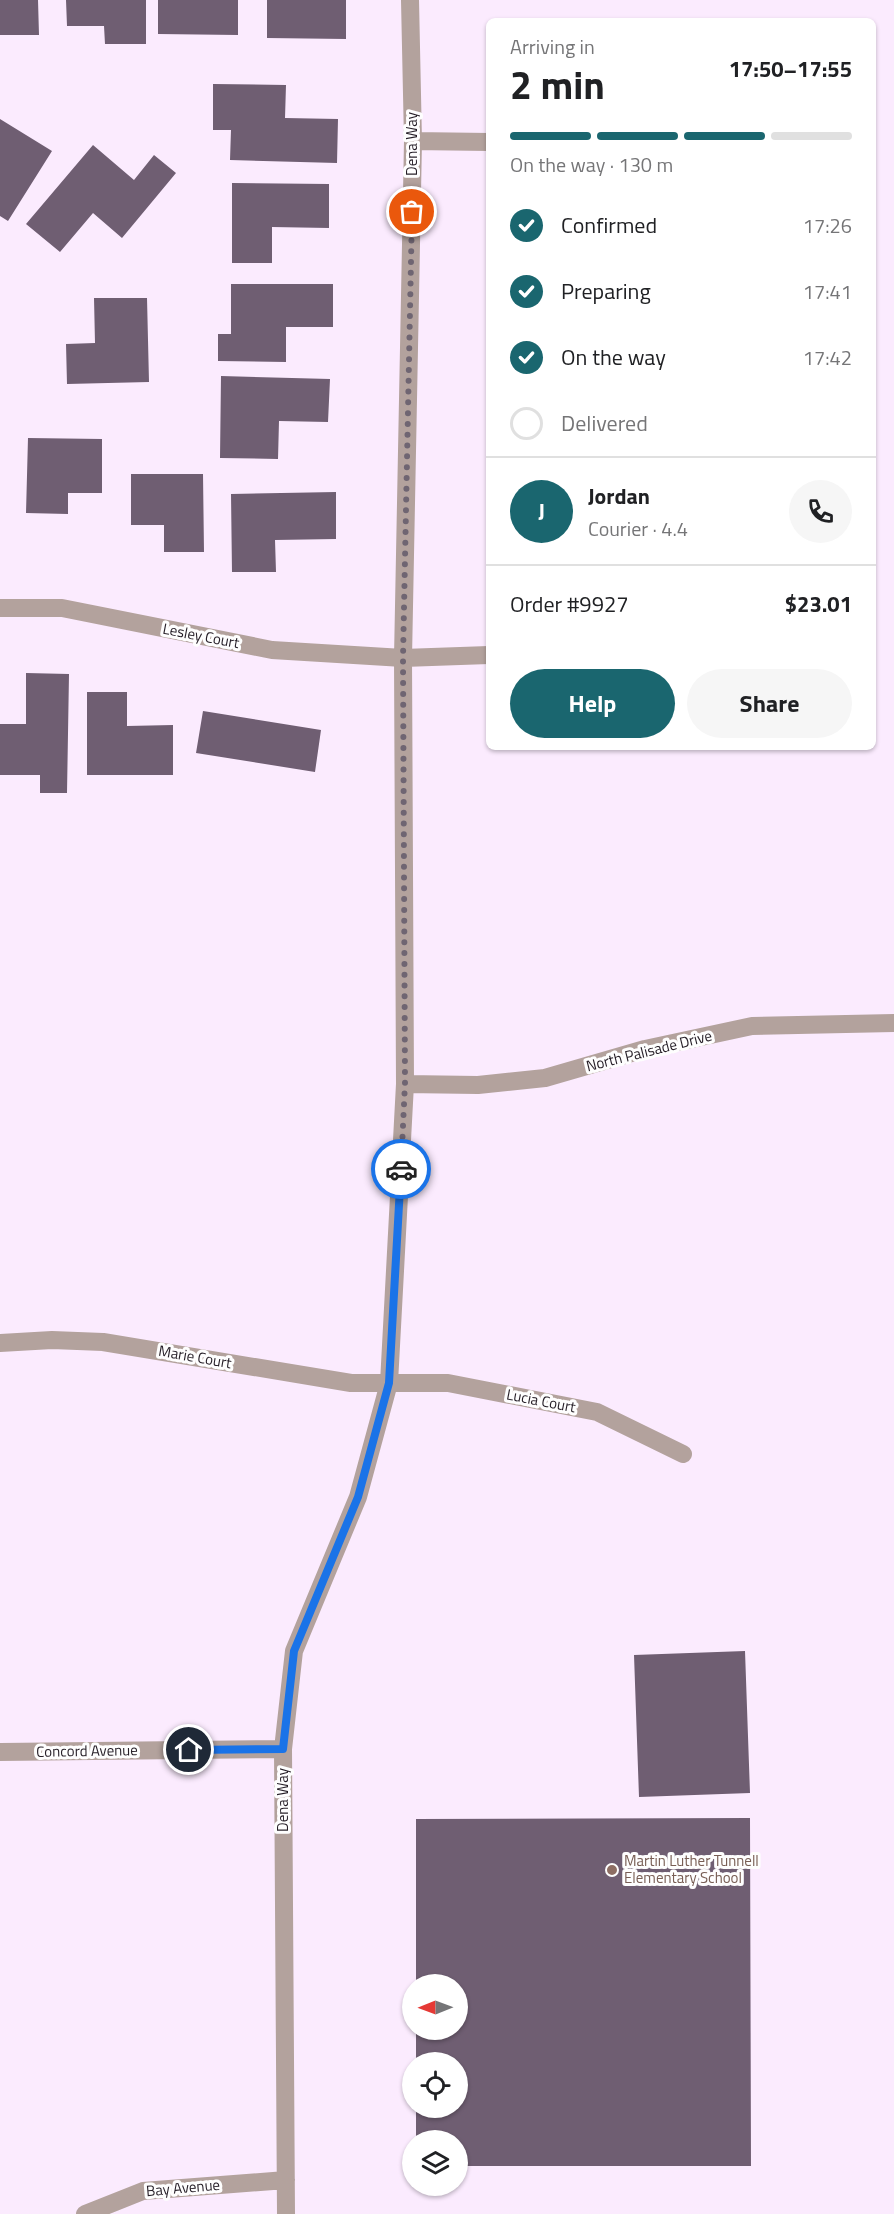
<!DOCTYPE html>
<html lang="en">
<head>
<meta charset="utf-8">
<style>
	:root { --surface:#fff; --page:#f6f6f6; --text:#202124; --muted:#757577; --line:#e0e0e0; --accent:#1a666f }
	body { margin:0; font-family:"Titillium Web",sans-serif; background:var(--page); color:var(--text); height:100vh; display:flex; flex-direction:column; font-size:22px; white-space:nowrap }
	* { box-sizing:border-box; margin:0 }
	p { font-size:20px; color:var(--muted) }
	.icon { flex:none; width:33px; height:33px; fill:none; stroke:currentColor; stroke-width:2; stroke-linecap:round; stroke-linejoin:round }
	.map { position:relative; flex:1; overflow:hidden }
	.drawer { position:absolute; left:486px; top:18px; width:390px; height:732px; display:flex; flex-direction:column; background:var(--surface); border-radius:9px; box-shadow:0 2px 4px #0004 }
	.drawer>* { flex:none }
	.needle { width:39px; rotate:269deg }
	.buttons { position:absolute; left:402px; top:1974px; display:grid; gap:12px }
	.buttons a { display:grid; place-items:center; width:66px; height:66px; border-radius:50%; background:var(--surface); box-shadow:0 2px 4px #0004; font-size:30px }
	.pin { position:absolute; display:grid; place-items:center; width:51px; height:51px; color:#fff; margin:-26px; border:3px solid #fff; border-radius:50%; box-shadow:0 2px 6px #0007 }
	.courier { position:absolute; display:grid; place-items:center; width:60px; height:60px; margin:-30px; border:4px solid #1a73e8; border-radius:50%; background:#fff; color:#222; box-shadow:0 2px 8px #0007 }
	.head em { font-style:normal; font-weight:700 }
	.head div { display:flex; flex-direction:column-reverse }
	.head { display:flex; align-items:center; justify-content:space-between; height:102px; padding:0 24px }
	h1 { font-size:39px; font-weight:700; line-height:45px }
	.bar { display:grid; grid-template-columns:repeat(4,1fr); gap:9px 6px; align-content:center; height:72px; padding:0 24px }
	.bar i { height:8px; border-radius:4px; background:var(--line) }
	.bar .active { background:var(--accent) }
	.bar p { grid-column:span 4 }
	.line { display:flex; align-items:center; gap:15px; padding:0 24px; border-top:2px solid var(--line) }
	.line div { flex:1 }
	.round { display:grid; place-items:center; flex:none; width:63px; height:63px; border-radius:32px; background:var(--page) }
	ol { padding:0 24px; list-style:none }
	li { display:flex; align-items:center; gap:18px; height:66px }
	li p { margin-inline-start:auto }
	li .icon { padding:6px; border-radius:50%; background:var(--accent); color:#fff; stroke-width:4 }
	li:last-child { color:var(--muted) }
	li i { width:33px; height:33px; border:3px solid var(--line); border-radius:50% }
	.button { display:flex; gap:12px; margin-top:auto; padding:12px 24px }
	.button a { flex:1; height:69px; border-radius:36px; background:var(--accent); color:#fff; font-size:24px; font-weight:700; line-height:69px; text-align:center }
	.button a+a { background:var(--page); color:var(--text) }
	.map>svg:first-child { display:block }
	.building { fill:#6f5e72 }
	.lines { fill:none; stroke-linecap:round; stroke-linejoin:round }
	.street { stroke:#b3a29d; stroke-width:18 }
	.done { stroke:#6f6572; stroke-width:6; stroke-dasharray:0 10.8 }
	.route { stroke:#1a73e8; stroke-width:8 }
	.education-dot { fill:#8d6e63; stroke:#fefefe; stroke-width:2 }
	.labels { text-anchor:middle; stroke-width:6; stroke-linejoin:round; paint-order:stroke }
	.street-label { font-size:15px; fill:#241d26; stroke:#fefefe }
	.education-label { font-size:15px; fill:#785e54; stroke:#fefefe; text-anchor:start }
</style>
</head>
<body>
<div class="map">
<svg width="894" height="2214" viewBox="0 0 894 2214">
	<rect width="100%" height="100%" fill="#fbebfe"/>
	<path class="building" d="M0,0H38L39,35H0Z
		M66,0H146V44H105L104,26H67Z
		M158,0H238V35L158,34Z
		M267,0H346V39L267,38Z
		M213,84L286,85L285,118L338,119L337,163L230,160L231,130H213Z
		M0,119L52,151L8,221L0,216Z
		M93,145L134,180L154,155L176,173L122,238L93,213L60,252L26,224Z
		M232,183L329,184V228L272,227V263H232Z
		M231,284H333V327H286V362L218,361V334H231Z
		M94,298H147L149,382L67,384L66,344L95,343Z
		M221,376L330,379L328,422L279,421L278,459L220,458Z
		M28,438L102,439V493H68V514L26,513Z
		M131,474H203L204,552H164V525H131Z
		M336,492V539L275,540L276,572H232L231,494Z
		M26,673L69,674L67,793H40V775H0V724H26Z
		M87,692H127V726L173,725V775H87Z
		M203,711L321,730L315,772L196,753Z
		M745,1651L750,1793L639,1797L634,1655Z
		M750,1818L751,2166H458V2140H416V2108H458V2062H416V2030H458V1984H416V1819Z"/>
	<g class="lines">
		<path class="street" d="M413,141L489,142
			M0,608H62L272,650L403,658L489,655
			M405,1084L478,1085L545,1078L645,1049L752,1026L894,1023
			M0,1343L52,1340L103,1342L351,1383H448L597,1412L683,1454
			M0,1752L283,1749
			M85,2214L143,2191L286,2180
			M286,2214L283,1749L294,1651L358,1497L389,1383L405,1084L403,658L413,141L410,0"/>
	</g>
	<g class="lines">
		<path class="done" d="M401,1169L405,1083L403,658L412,212"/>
		<path class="route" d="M189,1750L283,1749L294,1651L358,1497L389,1383L401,1169"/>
	</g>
	<circle class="education-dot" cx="612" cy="1870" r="6"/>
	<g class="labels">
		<g class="street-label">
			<text transform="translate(412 144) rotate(-90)" y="5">Dena Way</text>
			<text transform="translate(201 636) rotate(11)" y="5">Lesley Court</text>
			<text transform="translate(649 1051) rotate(-14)" y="5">North Palisade Drive</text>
			<text transform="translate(195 1357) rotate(10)" y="5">Marie Court</text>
			<text transform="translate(541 1401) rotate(11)" y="5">Lucia Court</text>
			<text transform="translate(87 1751) rotate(-1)" y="5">Concord Avenue</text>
			<text transform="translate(283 1800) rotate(-90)" y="5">Dena Way</text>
			<text transform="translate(183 2188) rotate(-5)" y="5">Bay Avenue</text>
		</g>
		<g class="education-label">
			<text x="624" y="1866">Martin Luther Tunnell<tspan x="624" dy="17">Elementary School</tspan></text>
		</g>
	</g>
</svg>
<div class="buttons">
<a><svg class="needle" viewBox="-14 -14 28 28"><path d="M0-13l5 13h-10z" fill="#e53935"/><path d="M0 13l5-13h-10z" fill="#757577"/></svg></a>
<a><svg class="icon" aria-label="locate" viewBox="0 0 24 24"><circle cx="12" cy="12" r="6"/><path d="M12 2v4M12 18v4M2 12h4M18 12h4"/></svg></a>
<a><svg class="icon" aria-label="layers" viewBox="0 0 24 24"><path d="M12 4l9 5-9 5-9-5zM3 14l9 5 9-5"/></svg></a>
</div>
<div class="pin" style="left:412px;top:212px;background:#ea580c"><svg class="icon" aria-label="bag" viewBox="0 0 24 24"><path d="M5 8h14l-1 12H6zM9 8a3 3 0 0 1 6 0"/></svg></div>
<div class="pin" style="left:189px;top:1750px;background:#1f2937"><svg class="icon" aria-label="home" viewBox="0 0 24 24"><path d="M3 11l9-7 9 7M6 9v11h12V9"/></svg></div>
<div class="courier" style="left:401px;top:1169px"><svg class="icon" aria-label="car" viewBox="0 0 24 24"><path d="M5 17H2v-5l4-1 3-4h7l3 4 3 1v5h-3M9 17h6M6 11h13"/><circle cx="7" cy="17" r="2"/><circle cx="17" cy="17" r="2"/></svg></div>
<section class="drawer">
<div class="head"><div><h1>2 min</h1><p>Arriving in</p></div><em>17:50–17:55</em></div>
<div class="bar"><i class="active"></i><i class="active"></i><i class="active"></i><i></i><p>On the way · 130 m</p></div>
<ol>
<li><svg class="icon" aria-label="check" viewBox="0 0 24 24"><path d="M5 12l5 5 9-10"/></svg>Confirmed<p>17:26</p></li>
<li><svg class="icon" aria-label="check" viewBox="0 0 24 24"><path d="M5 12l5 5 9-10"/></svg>Preparing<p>17:41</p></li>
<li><svg class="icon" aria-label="check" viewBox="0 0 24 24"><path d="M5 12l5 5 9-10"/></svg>On the way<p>17:42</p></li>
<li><i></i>Delivered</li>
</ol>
<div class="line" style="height:108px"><b class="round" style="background:var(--accent);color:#fff">J</b><div><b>Jordan</b><p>Courier · 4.4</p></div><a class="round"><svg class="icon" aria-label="phone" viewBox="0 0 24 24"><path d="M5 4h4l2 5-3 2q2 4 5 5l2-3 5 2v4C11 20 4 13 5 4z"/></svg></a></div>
<div class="line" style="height:78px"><div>Order #9927</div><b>$23.01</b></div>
<div class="button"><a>Help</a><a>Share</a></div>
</section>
</div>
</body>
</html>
